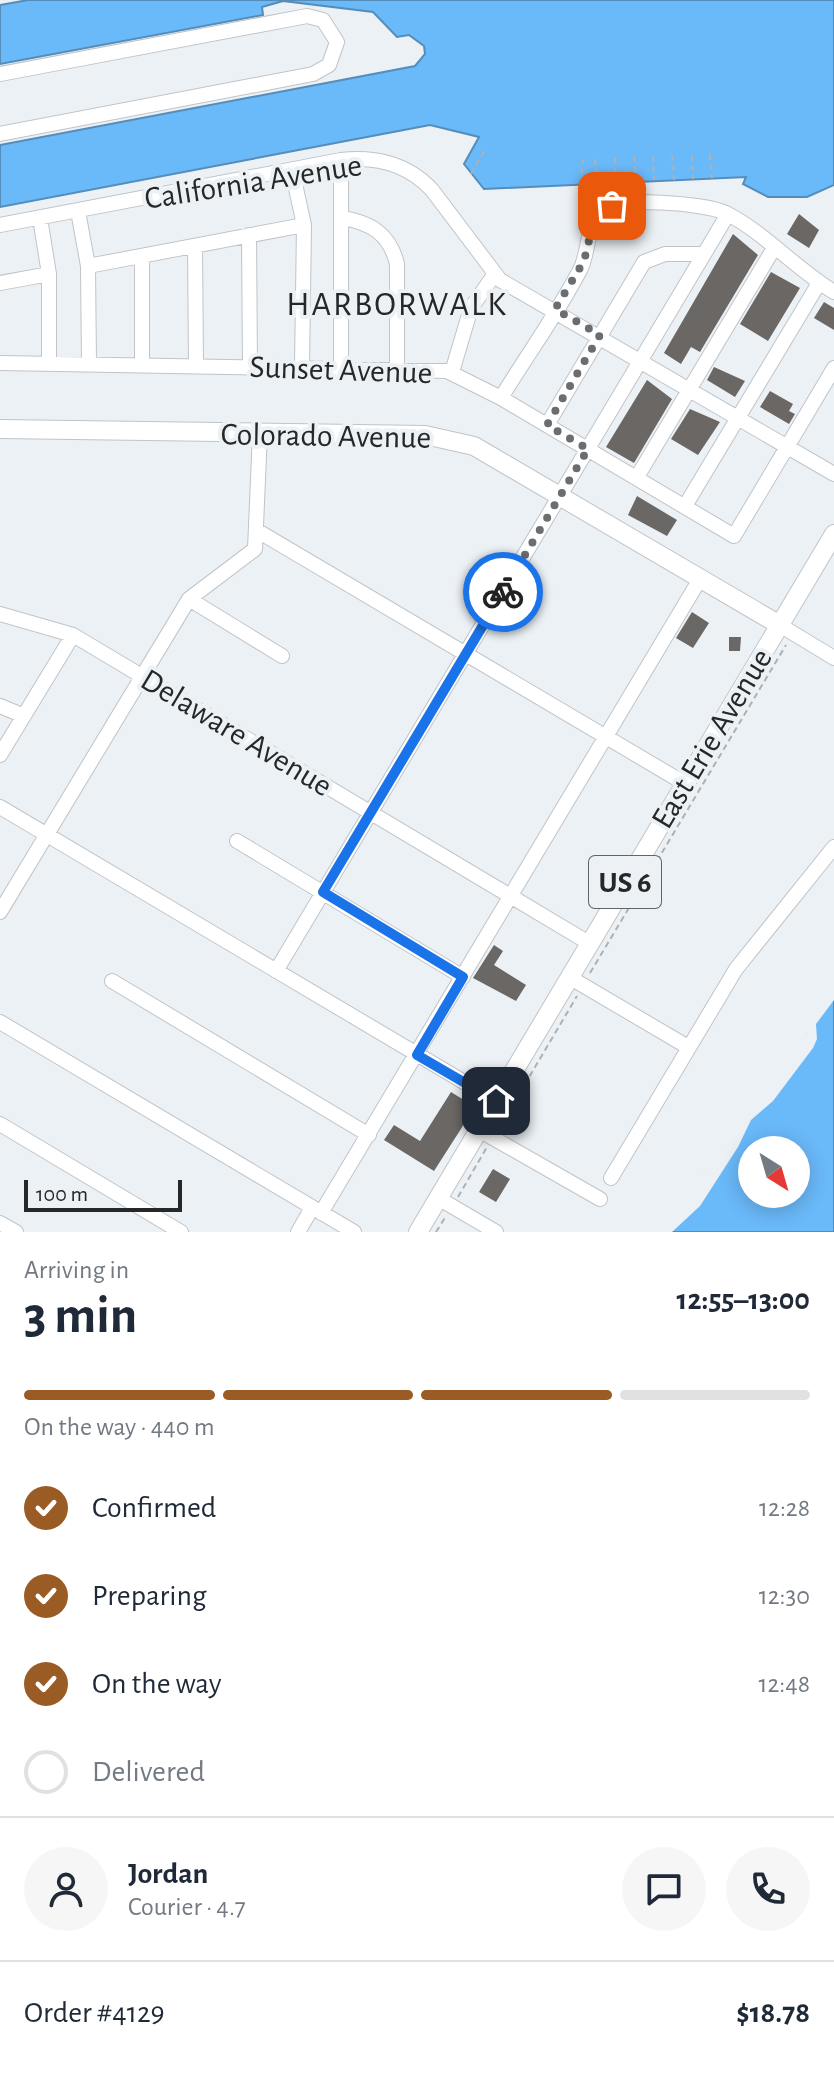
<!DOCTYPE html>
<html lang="en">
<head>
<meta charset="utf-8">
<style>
	:root { --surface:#fff; --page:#f6f6f7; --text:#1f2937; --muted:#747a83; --line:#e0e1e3; --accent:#9b5b25 }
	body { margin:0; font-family:"Alegreya Sans",sans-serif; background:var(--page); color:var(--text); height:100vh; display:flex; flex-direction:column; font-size:30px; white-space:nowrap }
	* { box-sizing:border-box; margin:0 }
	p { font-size:26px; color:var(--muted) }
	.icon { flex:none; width:44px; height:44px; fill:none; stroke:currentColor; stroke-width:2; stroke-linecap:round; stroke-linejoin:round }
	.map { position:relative; height:1232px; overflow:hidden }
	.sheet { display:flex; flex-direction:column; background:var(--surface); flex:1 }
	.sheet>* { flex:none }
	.needle { width:52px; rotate:143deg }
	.tools { position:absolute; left:738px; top:1136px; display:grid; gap:16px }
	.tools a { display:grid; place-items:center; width:72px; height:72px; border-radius:50%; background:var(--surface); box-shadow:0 4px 20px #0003; font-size:40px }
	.scale { position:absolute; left:24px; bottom:20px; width:158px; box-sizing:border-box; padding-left:8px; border:4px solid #252728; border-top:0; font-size:22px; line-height:28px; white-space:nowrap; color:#252728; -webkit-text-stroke:6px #ecf1f5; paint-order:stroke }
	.pin { position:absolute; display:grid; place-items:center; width:68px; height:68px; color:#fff; margin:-34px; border-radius:16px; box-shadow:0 4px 12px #0006 }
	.courier { position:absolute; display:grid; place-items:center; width:80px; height:80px; margin:-40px; border:6px solid #1a73e8; border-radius:50%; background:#fff; color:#222; box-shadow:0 2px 10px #0007 }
	.headline em { font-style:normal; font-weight:600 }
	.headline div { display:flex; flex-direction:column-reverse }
	.headline { display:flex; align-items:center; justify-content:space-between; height:136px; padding:0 24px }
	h1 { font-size:52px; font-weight:600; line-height:60px }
	.bar { display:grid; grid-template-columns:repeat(4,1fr); gap:12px 8px; align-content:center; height:96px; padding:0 24px }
	.bar i { height:10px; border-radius:6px; background:var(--line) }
	.bar .active { background:var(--accent) }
	.bar p { grid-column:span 4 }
	.line { display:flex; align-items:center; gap:20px; padding:0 24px; border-top:2px solid var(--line) }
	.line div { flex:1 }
	.round { display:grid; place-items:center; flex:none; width:84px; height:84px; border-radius:42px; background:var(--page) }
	ol { padding:0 24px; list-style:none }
	li { display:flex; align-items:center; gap:24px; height:88px }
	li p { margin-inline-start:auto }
	li .icon { padding:8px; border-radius:50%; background:var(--accent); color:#fff; stroke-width:4 }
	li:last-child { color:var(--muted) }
	li i { width:44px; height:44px; border:4px solid var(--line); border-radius:50% }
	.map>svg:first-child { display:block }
	.water { fill:#6ab9f9; stroke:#558dba; stroke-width:2; fill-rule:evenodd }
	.pier { fill:#ecf1f5 }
	.building { fill:#6b6764 }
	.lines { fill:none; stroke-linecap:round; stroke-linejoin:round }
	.minor-casing { stroke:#c0c4c8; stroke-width:16 }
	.major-casing { stroke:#c0c4c8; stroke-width:20 }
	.path { stroke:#adb1b4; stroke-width:2; stroke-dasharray:6 4; stroke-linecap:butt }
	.minor { stroke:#fff; stroke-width:14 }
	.major { stroke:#fff; stroke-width:18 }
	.done { stroke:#6b6e70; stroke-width:8; stroke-dasharray:0 14.4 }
	.route { stroke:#1a73e8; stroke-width:10 }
	.labels { text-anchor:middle; stroke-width:8; stroke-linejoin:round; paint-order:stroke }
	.shield { fill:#ecf1f5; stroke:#616466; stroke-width:2 }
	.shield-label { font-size:30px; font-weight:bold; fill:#252728 }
	.street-label { font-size:32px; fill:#252728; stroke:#ecf1f5 }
	.neighbourhood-label { font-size:34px; letter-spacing:2px; fill:#252728; stroke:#ecf1f5 }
</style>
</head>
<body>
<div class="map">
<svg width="834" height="1232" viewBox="0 0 834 1232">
	<rect width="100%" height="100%" fill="#ecf1f5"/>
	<path class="water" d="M28,0H834V185L807,197H768L743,184L746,177L484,189L464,164L479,137L430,125L0,207V145L415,66L425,54L424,46L409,35L397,37L373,12L283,1L262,7L263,15L0,64V5Z
		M834,979V1232H648L688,1198L800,1050ZM752,1150H796V1194H752Z"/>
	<path class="pier" d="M834,975V1000L816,1024L817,1039L813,1048L773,1101L751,1120L738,1147L700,1206L672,1232H644L704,1175L734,1122L766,1088L807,1033L805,1024Z"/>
	<path class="building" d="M799,214L819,230L809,248L787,234Z
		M733,234L758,255L700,352L691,347L681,364L664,353Z
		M771,272L800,288L768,341L740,324Z
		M824,302L834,308V330L814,318Z
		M714,367L745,381L735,397L707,380Z
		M647,380L672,399L634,463L606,447Z
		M770,391L793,404L789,411L795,414L789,424L760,407Z
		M690,409L720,422L698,455L671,439Z
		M637,496L677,520L667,536L628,515Z
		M692,612L709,623L693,648L676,638Z
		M729,637H741L740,651H729Z
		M494,945L503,951L494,965L526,985L516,1001L473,978Z
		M451,1092L475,1107L434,1171L384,1140L394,1125L420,1141Z
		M493,1169L510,1179L496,1202L479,1192Z"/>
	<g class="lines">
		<defs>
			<path id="minor" d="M0,74L307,16L323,20L337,42L329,65L313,74L0,134
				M292,170L304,225L302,366
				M78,211L88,266L89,364
				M40,218L49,274V363
				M342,218C370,222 390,234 397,264V367
				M0,225L341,160C375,156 408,164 432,190L500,280L834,474
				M249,235L250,366
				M195,246L196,365
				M88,266L304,225
				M0,283L49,274
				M0,363L447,371L501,398L734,536L834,368
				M142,365V256
				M341,367V160
				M452,372L471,308L494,275
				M501,398C527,355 558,313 581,268C589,251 587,224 601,211C619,196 705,203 726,213C765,233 796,269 834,292
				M547,425L644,262L665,254H704
				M637,477L774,248
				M685,506L819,283
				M256,530L684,783
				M189,599L282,656
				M0,614L73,635L589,943
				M778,624L834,658
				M0,706L24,716
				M0,755L73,635
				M0,807L496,1101
				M237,841L463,977
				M0,912L189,599L255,549L260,433
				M276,971L728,214
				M569,977L688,1047
				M112,981L369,1135
				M0,1022L354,1232
				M0,1124L181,1232
				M479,1130L600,1199
				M611,1178L736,969L834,847
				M438,1198L496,1232
				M321,1213L700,579
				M0,1223L16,1232
				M298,1232L312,1208"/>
			<path id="major" d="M0,429L425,435L474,446L778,624
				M418,1232L834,534"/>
		</defs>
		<use href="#minor" class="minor-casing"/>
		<use href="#major" class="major-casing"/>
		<path class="path" d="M710,154L712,178
			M672,155L674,180
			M692,155L693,179
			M634,156L636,181
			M653,156L654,180
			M615,158L616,182
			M595,159L597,183
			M471,174L486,148
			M580,184L583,160
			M590,973L786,645
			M499,1128L577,996
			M458,1197L487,1147
			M436,1232L446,1216"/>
		<use href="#minor" class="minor"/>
		<use href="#major" class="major"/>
	</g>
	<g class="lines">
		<path class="done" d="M503,592L588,449L547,425L600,335L555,309L584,261L594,220L612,206"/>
		<path class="route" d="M496,1101L417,1055L463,977L323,892L503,592"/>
	</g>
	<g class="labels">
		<rect class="shield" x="589" y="856" width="72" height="52" rx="6"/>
		<g class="shield-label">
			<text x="625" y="892">US 6</text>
		</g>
		<g class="street-label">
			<text transform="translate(253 181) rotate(-9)" y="11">California Avenue</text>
			<text transform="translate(341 369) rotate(2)" y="11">Sunset Avenue</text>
			<text transform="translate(326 435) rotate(1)" y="11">Colorado Avenue</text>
			<text transform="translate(237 732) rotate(31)" y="11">Delaware Avenue</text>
			<text transform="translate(711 738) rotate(-59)" y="11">East Erie Avenue</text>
		</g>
		<g class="neighbourhood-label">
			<text x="397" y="315">HARBORWALK</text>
		</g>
	</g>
</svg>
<div class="tools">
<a><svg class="needle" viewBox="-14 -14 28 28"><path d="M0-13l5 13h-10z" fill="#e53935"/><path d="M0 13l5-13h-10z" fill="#747a83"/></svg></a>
</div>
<div class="scale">100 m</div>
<div class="pin" style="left:612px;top:206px;background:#ea580c"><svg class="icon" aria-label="bag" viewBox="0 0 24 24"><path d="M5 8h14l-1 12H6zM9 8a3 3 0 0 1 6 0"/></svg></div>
<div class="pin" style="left:496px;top:1101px;background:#1f2937"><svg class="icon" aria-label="home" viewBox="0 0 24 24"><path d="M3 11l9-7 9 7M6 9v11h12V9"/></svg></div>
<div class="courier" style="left:503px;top:592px"><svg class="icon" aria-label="bike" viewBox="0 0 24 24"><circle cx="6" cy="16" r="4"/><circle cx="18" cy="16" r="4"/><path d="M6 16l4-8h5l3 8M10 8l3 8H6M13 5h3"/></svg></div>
</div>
<section class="sheet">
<div class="headline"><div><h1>3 min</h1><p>Arriving in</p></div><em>12:55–13:00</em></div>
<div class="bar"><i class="active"></i><i class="active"></i><i class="active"></i><i></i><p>On the way · 440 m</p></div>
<ol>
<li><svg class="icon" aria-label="check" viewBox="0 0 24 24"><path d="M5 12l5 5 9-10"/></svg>Confirmed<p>12:28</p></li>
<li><svg class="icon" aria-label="check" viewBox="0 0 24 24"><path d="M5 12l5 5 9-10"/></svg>Preparing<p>12:30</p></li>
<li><svg class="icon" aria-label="check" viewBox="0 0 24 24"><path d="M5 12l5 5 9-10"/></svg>On the way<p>12:48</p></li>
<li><i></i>Delivered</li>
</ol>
<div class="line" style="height:144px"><a class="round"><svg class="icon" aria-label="person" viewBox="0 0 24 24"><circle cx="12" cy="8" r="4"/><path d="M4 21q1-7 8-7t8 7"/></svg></a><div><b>Jordan</b><p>Courier · 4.7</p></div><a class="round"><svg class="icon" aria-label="chat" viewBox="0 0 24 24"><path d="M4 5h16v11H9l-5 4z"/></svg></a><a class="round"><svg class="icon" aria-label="phone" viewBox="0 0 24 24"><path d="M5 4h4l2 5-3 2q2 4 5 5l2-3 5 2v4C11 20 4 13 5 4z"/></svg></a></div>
<div class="line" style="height:104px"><div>Order #4129</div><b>$18.78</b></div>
</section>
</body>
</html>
